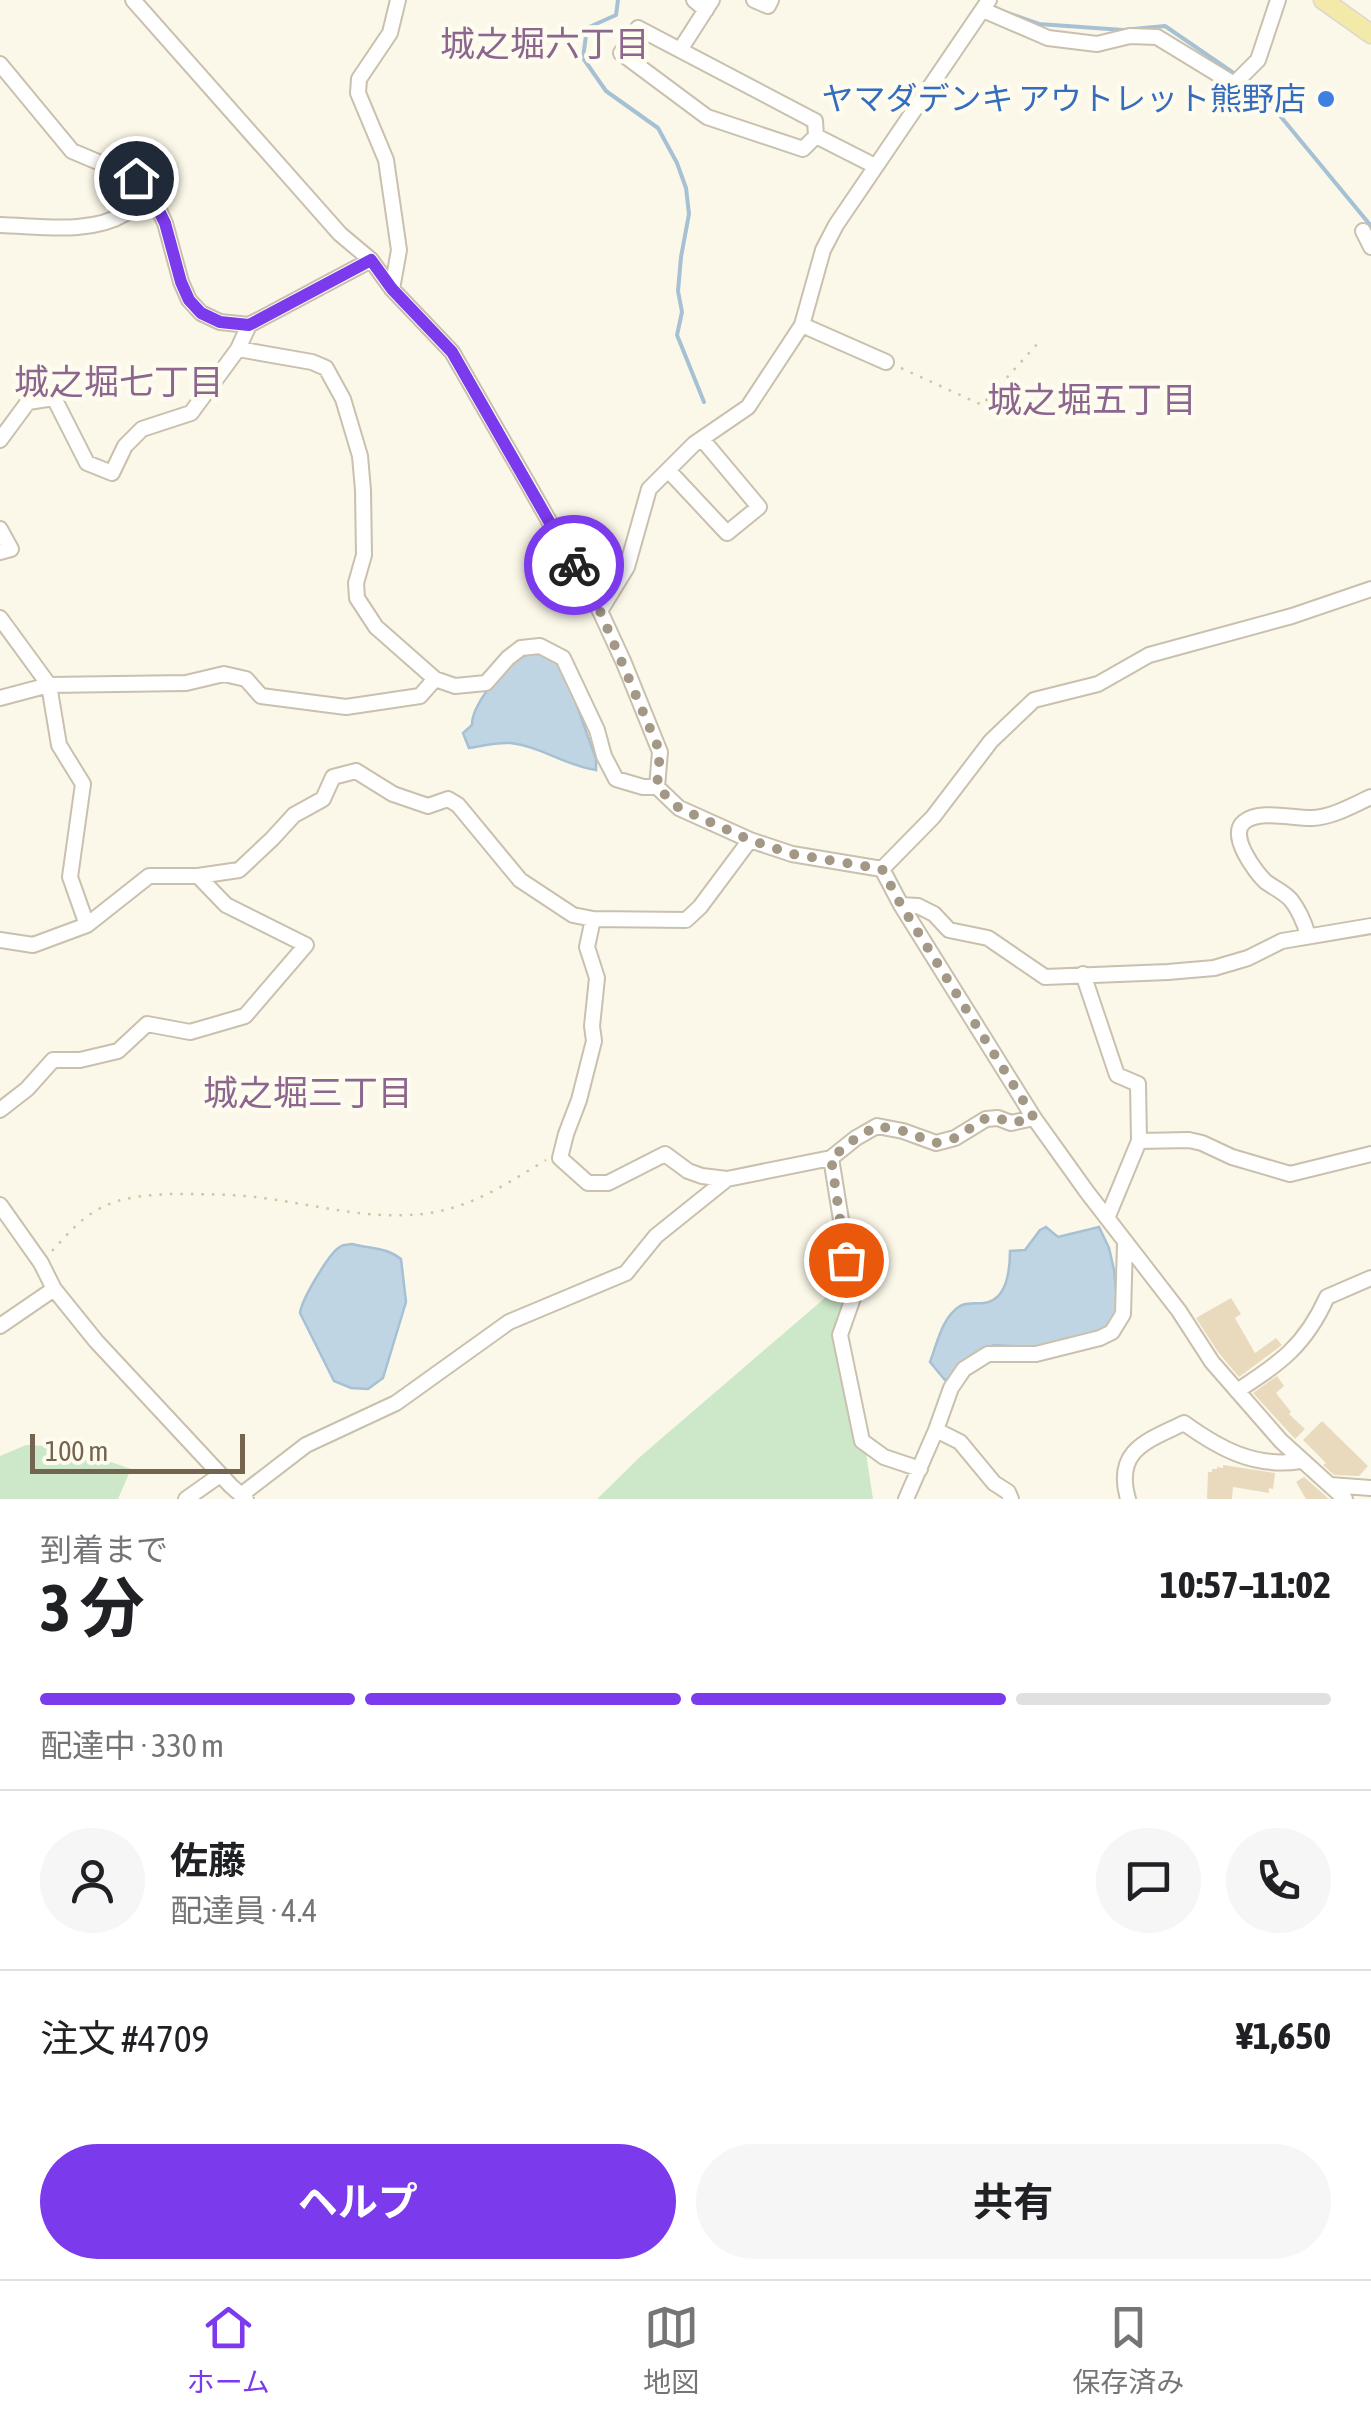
<!DOCTYPE html>
<html lang="ja">
<head>
<meta charset="utf-8">
<style>
	:root { --surface:#fff; --page:#f6f6f6; --text:#202124; --muted:#757577; --line:#e0e0e0; --accent:#7c3aed }
	body { margin:0; font-family:"Asap Condensed","Noto Sans JP",sans-serif; background:var(--page); color:var(--text); height:100vh; display:flex; flex-direction:column; font-size:38px; white-space:nowrap }
	* { box-sizing:border-box; margin:0 }
	p { font-size:32px; color:var(--muted) }
	.icon { flex:none; width:55px; height:55px; fill:none; stroke:currentColor; stroke-width:2; stroke-linecap:round; stroke-linejoin:round }
	.map { position:relative; height:1499px; overflow:hidden }
	.drawer { display:flex; flex-direction:column; background:var(--surface); flex:1 }
	.drawer>* { flex:none }
	.scale { position:absolute; left:30px; bottom:25px; width:215px; box-sizing:border-box; padding-left:10px; border:5px solid #73654f; border-top:0; font-size:28px; line-height:35px; white-space:nowrap; color:#73654f; -webkit-text-stroke:8px #fefbef; paint-order:stroke }
	.pin { position:absolute; display:grid; place-items:center; width:85px; height:85px; color:#fff; margin:-42px; border:5px solid #fff; border-radius:50%; box-shadow:0 2px 10px #0007 }
	.courier { position:absolute; display:grid; place-items:center; width:100px; height:100px; margin:-50px; border:8px solid #7c3aed; border-radius:50%; background:#fff; color:#222; box-shadow:0 2px 12px #0007 }
	.headline em { font-style:normal; font-weight:700 }
	.headline div { display:flex; flex-direction:column-reverse }
	.headline { display:flex; align-items:center; justify-content:space-between; height:170px; padding:0 40px }
	h1 { font-size:65px; font-weight:700; line-height:75px }
	.bar { display:grid; grid-template-columns:repeat(4,1fr); gap:15px 10px; align-content:center; height:120px; padding:0 40px }
	.bar i { height:12px; border-radius:8px; background:var(--line) }
	.bar .active { background:var(--accent) }
	.bar p { grid-column:span 4 }
	.line { display:flex; align-items:center; gap:25px; padding:0 40px; border-top:2px solid var(--line) }
	.line div { flex:1 }
	.round { display:grid; place-items:center; flex:none; width:105px; height:105px; border-radius:52px; background:var(--page) }
	.action { display:flex; gap:20px; margin-top:auto; padding:20px 40px }
	.action a { flex:1; height:115px; border-radius:60px; background:var(--accent); color:#fff; font-size:40px; font-weight:700; line-height:115px; text-align:center }
	.action a+a { background:var(--page); color:var(--text) }
	.tabs { display:flex; justify-content:space-around; align-items:center; height:140px; border-top:2px solid var(--line); background:var(--surface); font-size:28px; color:var(--muted) }
	.tabs a { display:grid; justify-items:center; gap:5px }
	.tabs .active { color:var(--accent) }
	.map>svg:first-child { display:block }
	.green { fill:#cde7c9 }
	.water { fill:#bfd5e3; stroke:#a6c1d4; stroke-width:2.5 }
	.lines { fill:none; stroke-linecap:round; stroke-linejoin:round }
	.stream { stroke:#a6c1d4; stroke-width:4 }
	.building { fill:#e9dabe }
	.minor-casing { stroke:#c9c0ad; stroke-width:18 }
	.major-casing { stroke:#dbd7d1; stroke-width:21 }
	.path { stroke:#d3c2a6; stroke-width:2.5; stroke-dasharray:2.5 8; stroke-linecap:butt }
	.minor { stroke:#fff; stroke-width:14 }
	.major { stroke:#f3e9a8; stroke-width:18 }
	.done { stroke:#a39885; stroke-width:10; stroke-dasharray:0 18 }
	.route { stroke:#7c3aed; stroke-width:12 }
	.shop-dot { fill:#3f7fe0; stroke:#fefbef; stroke-width:4 }
	.labels { text-anchor:middle; stroke-width:9; stroke-linejoin:round; paint-order:stroke }
	.shop-label { font-size:32px; fill:#366cbe; stroke:#fefbef; text-anchor:end }
	.neighbourhood-label { font-size:35px; fill:#8c668f; stroke:#fefbef }
</style>
</head>
<body>
<div class="map">
<svg width="1371" height="1499" viewBox="0 0 1371 1499">
	<rect width="100%" height="100%" fill="#fbf8e9"/>
	<path class="green" d="M840,1285L873,1499H597L641,1456Z
		M26,1445L68,1447L131,1469L118,1499H0V1456Z"/>
	<path class="water" d="M536,651L562,664L596,759V770C566,766 540,746 510,743C497,742 482,746 469,748L463,733L472,725C471,702 513,655 536,651Z
		M1046,1227L1058,1237L1099,1227L1109,1248L1114,1270L1118,1310L1112,1323L1103,1330L1087,1336L1039,1348L994,1345L971,1356L951,1378L945,1380L930,1362C937,1344 942,1317 960,1306C967,1302 976,1304 984,1303C1007,1300 1010,1271 1010,1251L1025,1250L1040,1230Z
		M352,1244C370,1249 386,1247 401,1259L406,1302L383,1378L368,1389L351,1388L334,1381L300,1313C302,1299 326,1259 337,1249C343,1244 345,1245 352,1244Z"/>
	<g class="lines">
		<path class="stream" d="M618,0L616,15L587,28L583,58L606,91L658,128L677,163L686,188L689,214L681,257L678,291L682,312L677,335L704,402
			M989,4L1002,11L1039,24L1123,30L1165,26L1235,74
			M1243,80L1262,94L1371,226"/>
	</g>
	<path class="building" d="M1231,1298L1241,1314L1235,1318L1255,1353L1276,1338L1282,1345L1239,1377L1218,1352L1196,1318Z
		M1277,1376L1284,1386L1276,1393L1291,1412L1289,1414L1305,1429L1295,1439L1253,1393Z
		M1322,1421L1368,1466L1359,1476L1334,1475L1323,1465L1326,1463L1303,1440Z
		M1223,1465L1275,1473L1273,1489L1269,1488V1493L1233,1487L1232,1499H1207L1208,1472H1212V1469H1217V1467L1223,1468Z
		M1304,1477L1329,1499H1306L1296,1482Z"/>
	<g class="lines">
		<defs>
			<path id="minor" d="M133,0L340,234L371,260L392,289L452,352L528,484L600,611L624,663L660,752L657,787L679,808L750,840L792,854L882,869L901,905L1034,1118L1087,1192L1179,1311L1212,1362L1281,1441L1345,1499
				M694,0L706,10
				M754,0L768,6L771,0
				M983,10L1048,38L1097,44L1130,36L1157,37L1234,84L1258,60L1278,0
				M680,50L712,0
				M0,64L72,151L136,178L151,193L165,223L181,282L189,300L201,313L220,322L249,325L371,260
				M816,136L815,121L638,28L621,53L707,117L803,149L816,136L875,166
				M0,225C40,226 90,235 126,213C134,208 143,200 151,193
				M1363,231L1371,247
				M392,289L399,250L386,160L358,93L359,79L390,33L398,0
				M802,325L886,362
				M238,349L312,362L326,368L343,399L360,456L363,490L364,555L356,583L357,598L376,627L435,679L455,686L486,683L508,658L521,648L540,646L563,658L597,730L604,756L616,779L643,787H657
				M0,440L28,402L54,398L87,463L112,473L125,446L142,429L191,413L238,349L249,325
				M668,470L727,533L759,507L702,439
				M0,529L11,549L0,552
				M600,611L627,567L649,489L694,444L748,407L802,325L823,250L836,225L989,0
				M0,618L49,685L59,745L83,784L70,877L87,925
				M0,698L49,685L186,683L224,674L246,679L261,696L346,707L420,696L435,679
				M882,869L933,817L991,741L1034,700L1098,684L1149,655L1292,616L1371,589
				M901,905L918,906L934,914L949,930L988,938L1045,977L1168,972L1214,968L1248,958L1282,941L1371,926
				M593,919L587,947L597,978L592,1026L594,1041L579,1100L566,1134L560,1158L588,1183H608L665,1154L688,1171L702,1176L727,1179L831,1158L856,1138L877,1126L903,1131L936,1143L955,1138L986,1119L998,1118L1011,1123L1034,1118
				M1308,935C1304,922 1299,910 1291,900C1284,892 1274,888 1266,882C1255,872 1228,835 1244,822C1260,809 1294,819 1313,818C1333,817 1353,805 1371,797
				M0,940L33,945L87,925L149,876H198L239,870L272,839L294,815L323,799L333,777L356,771L393,794L428,806L448,799L458,805L520,880L573,915L593,919L686,920L700,907L750,840
				M1083,974L1117,1075L1138,1084L1139,1141L1108,1216
				M0,1110L27,1089L53,1060H80L118,1051L147,1024L190,1032L245,1016L306,945L226,905L198,876
				M1139,1141L1189,1140L1202,1143L1232,1157L1290,1174L1371,1154
				M831,1158L842,1226L847,1274L854,1295L840,1335L862,1441L884,1457L920,1469
				M0,1205L41,1263L54,1289L96,1341L231,1486L246,1499
				M0,1326L54,1289
				M1237,1391C1280,1363 1305,1346 1327,1297L1371,1278
				M936,1430L960,1442L994,1483L1008,1492L1011,1499
				M1330,1485L1371,1488
				M241,1495L306,1445L396,1403L509,1322L626,1273L656,1236L727,1179
				M186,1499L220,1475
				M906,1499L936,1430L951,1388L964,1369L988,1354H1036L1100,1338L1112,1332L1123,1314L1125,1243
				M1128,1499C1114,1450 1147,1441 1184,1423C1220,1449 1255,1468 1300,1461"/>
			<path id="major" d="M1323,0L1371,34"/>
		</defs>
		<use href="#minor" class="minor-casing"/>
		<use href="#major" class="major-casing"/>
		<path class="path" d="M901,368L982,405L1040,341
			M52,1251C66,1236 79,1220 97,1210C119,1197 146,1195 171,1194C199,1194 227,1194 255,1197C316,1204 374,1223 436,1212C477,1204 511,1181 546,1160"/>
		<use href="#minor" class="minor"/>
		<use href="#major" class="major"/>
	</g>
	<g class="lines">
		<path class="done" d="M574,565L600,611L660,752L657,787L679,808L750,840L792,854L882,869L901,905L1034,1118L1012,1123L998,1118H986L955,1138L936,1143L903,1131L877,1126L856,1138L831,1158L846,1260"/>
		<path class="route" d="M136,178L150,193L165,223L181,282L189,300L201,313L220,322L249,325L371,260L392,289L452,352L574,565"/>
	</g>
	<circle class="shop-dot" cx="1326" cy="99" r="10"/>
	<g class="labels">
		<g class="shop-label">
			<text x="1306" y="110">ヤマダデンキ アウトレット熊野店</text>
		</g>
		<g class="neighbourhood-label">
			<text x="545" y="56">城之堀六丁目</text>
			<text x="119" y="394">城之堀七丁目</text>
			<text x="1092" y="412">城之堀五丁目</text>
			<text x="308" y="1105">城之堀三丁目</text>
		</g>
	</g>
</svg>
<div class="scale">100 m</div>
<div class="pin" style="left:846px;top:1260px;background:#ea580c"><svg class="icon" aria-label="bag" viewBox="0 0 24 24"><path d="M5 8h14l-1 12H6zM9 8a3 3 0 0 1 6 0"/></svg></div>
<div class="pin" style="left:136px;top:178px;background:#1f2937"><svg class="icon" aria-label="home" viewBox="0 0 24 24"><path d="M3 11l9-7 9 7M6 9v11h12V9"/></svg></div>
<div class="courier" style="left:574px;top:565px"><svg class="icon" aria-label="bike" viewBox="0 0 24 24"><circle cx="6" cy="16" r="4"/><circle cx="18" cy="16" r="4"/><path d="M6 16l4-8h5l3 8M10 8l3 8H6M13 5h3"/></svg></div>
</div>
<section class="drawer">
<div class="headline"><div><h1>3 分</h1><p>到着まで</p></div><em>10:57–11:02</em></div>
<div class="bar"><i class="active"></i><i class="active"></i><i class="active"></i><i></i><p>配達中 · 330 m</p></div>
<div class="line" style="height:180px"><a class="round"><svg class="icon" aria-label="person" viewBox="0 0 24 24"><circle cx="12" cy="8" r="4"/><path d="M4 21q1-7 8-7t8 7"/></svg></a><div><b>佐藤</b><p>配達員 · 4.4</p></div><a class="round"><svg class="icon" aria-label="chat" viewBox="0 0 24 24"><path d="M4 5h16v11H9l-5 4z"/></svg></a><a class="round"><svg class="icon" aria-label="phone" viewBox="0 0 24 24"><path d="M5 4h4l2 5-3 2q2 4 5 5l2-3 5 2v4C11 20 4 13 5 4z"/></svg></a></div>
<div class="line" style="height:130px"><div>注文 #4709</div><b>¥1,650</b></div>
<div class="action"><a>ヘルプ</a><a>共有</a></div>
</section>
<nav class="tabs">
<a class="active"><svg class="icon" aria-label="home" viewBox="0 0 24 24"><path d="M3 11l9-7 9 7M6 9v11h12V9"/></svg>ホーム</a>
<a><svg class="icon" aria-label="map" viewBox="0 0 24 24"><path d="M3 6l6-2 6 2 6-2v14l-6 2-6-2-6 2zM9 4v14M15 6v14"/></svg>地図</a>
<a><svg class="icon" aria-label="saved" viewBox="0 0 24 24"><path d="M7 4h10v16l-5-4-5 4z"/></svg>保存済み</a>
</nav>
</body>
</html>
